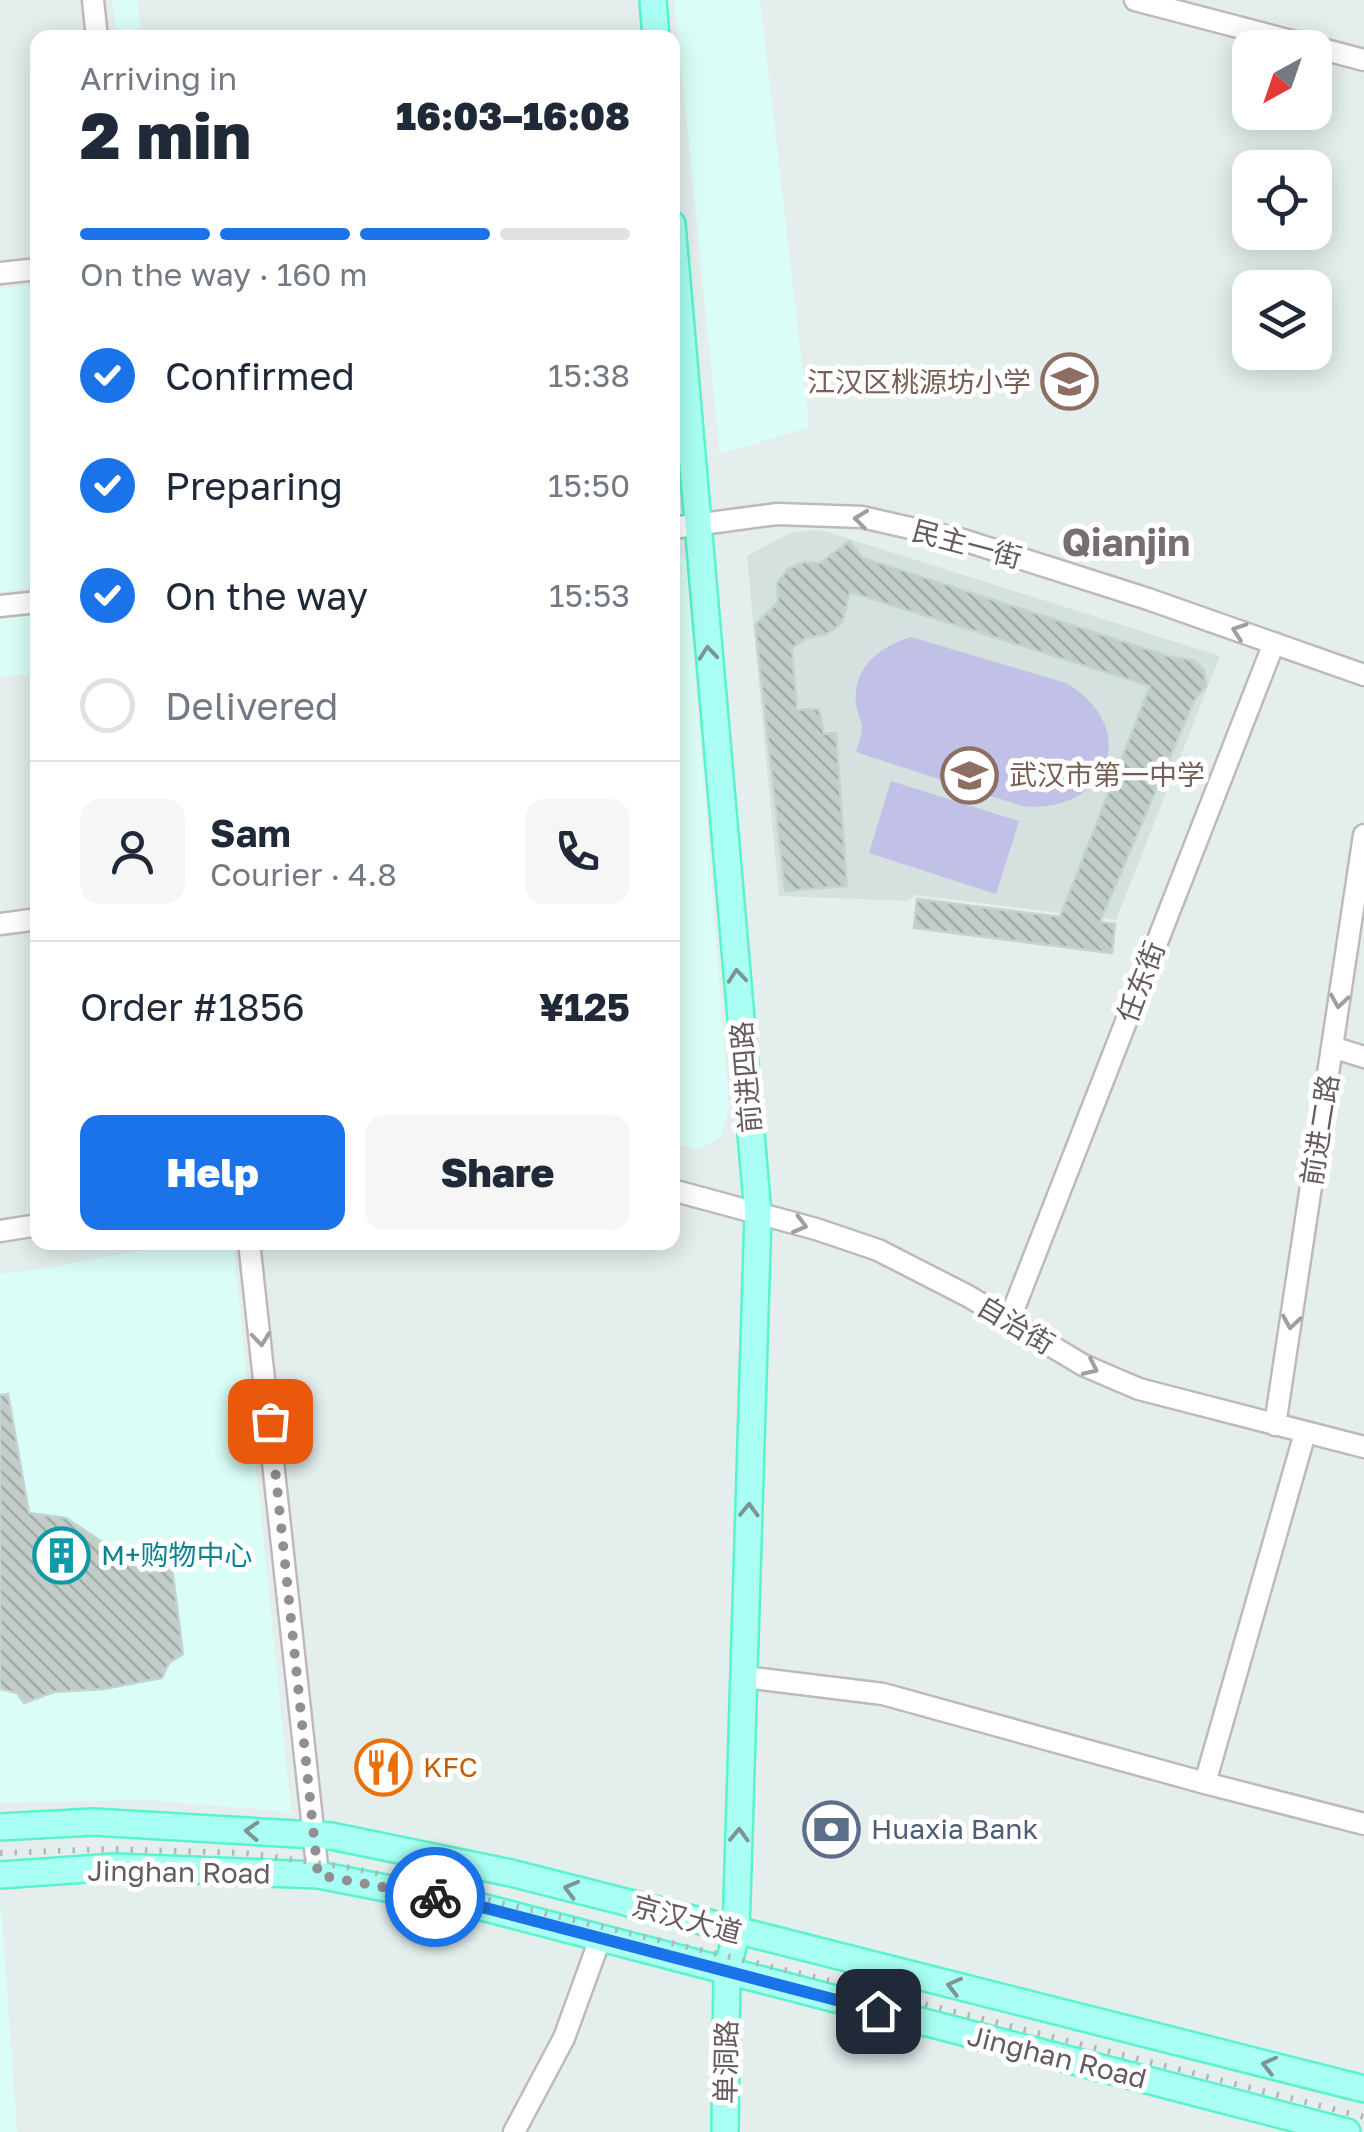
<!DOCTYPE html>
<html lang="en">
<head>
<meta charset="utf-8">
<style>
	:root { --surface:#fff; --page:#f6f6f7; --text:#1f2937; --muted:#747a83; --line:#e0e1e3; --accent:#1a73e8 }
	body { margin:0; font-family:"Golos Text","Noto Sans SC",sans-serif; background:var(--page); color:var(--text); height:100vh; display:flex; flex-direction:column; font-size:38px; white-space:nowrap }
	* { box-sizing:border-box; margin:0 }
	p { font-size:32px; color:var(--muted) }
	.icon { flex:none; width:55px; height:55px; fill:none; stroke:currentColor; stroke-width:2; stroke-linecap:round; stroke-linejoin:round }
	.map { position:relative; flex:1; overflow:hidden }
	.panel { position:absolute; left:30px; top:30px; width:650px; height:1220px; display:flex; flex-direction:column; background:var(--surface); border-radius:20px; box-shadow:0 5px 25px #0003 }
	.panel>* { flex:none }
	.needle { width:65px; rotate:220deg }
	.tools { position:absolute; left:1232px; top:30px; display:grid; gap:20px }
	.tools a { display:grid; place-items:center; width:100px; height:100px; border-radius:20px; background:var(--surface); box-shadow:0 5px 25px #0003; font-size:50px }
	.pin { position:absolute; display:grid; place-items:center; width:85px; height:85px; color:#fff; margin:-42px; border-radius:20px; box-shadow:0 5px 15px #0006 }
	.courier { position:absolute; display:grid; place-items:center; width:100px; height:100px; margin:-50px; border:8px solid #1a73e8; border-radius:50%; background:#fff; color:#222; box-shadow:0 2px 12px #0007 }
	.summary em { font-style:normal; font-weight:800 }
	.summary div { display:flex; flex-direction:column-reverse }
	.summary { display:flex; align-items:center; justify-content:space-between; height:170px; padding:0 50px }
	h1 { font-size:65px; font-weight:800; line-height:75px }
	.bar { display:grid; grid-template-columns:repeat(4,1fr); gap:15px 10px; align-content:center; height:120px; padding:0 50px }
	.bar i { height:12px; border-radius:8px; background:var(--line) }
	.bar .current { background:var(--accent) }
	.bar p { grid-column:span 4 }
	.line { display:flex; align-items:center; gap:25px; padding:0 50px; border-top:2px solid var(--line) }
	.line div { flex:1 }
	.round { display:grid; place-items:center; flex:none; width:105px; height:105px; border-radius:20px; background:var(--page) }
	ol { padding:0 50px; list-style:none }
	li { display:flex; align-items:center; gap:30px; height:110px }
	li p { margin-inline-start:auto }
	li .icon { padding:10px; border-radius:50%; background:var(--accent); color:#fff; stroke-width:4 }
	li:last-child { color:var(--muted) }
	li i { width:55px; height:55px; border:5px solid var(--line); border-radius:50% }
	.cta { display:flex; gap:20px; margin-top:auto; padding:20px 50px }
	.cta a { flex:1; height:115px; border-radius:20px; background:var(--accent); color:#fff; font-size:40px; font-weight:800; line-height:115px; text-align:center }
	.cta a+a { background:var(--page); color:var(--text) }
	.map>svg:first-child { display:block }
	.commercial { fill:#dafef7 }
	.education { fill:#d5e1df }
	.pitch { fill:#c1c0e7 }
	.building { fill:url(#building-back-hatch); stroke:#c2d4cf; stroke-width:2.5 }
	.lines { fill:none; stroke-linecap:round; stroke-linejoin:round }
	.minor-casing { stroke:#c0b9bc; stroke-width:25 }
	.major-casing { stroke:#58f4cc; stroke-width:30 }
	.minor { stroke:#fff; stroke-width:20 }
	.major { stroke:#a9fff3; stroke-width:25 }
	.rail { stroke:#b6b5b6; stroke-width:6; stroke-dasharray:2.5 12; stroke-linecap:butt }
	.oneway { stroke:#a39da0 }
	.oneway2 { stroke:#7d9593 }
	.done { stroke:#918f91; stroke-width:10; stroke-dasharray:0 18 }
	.route { stroke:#1a73e8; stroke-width:12 }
	.labels { text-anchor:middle; stroke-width:10; stroke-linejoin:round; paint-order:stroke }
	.education-label { font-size:28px; fill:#785e54; stroke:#fff; text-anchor:end }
	.street-label { font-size:28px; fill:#655c60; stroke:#fff }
	.culture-label { font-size:28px; fill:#0d838f; stroke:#fff; text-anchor:start }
	.food-label { font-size:28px; fill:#c56008; stroke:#fff; text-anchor:start }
	.service-label { font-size:28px; fill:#4e5e75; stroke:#fff; text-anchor:start }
	.district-label { font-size:38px; font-weight:bold; fill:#776d72; stroke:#fff }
</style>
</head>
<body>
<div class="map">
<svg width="1364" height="2132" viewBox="0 0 1364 2132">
	<defs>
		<pattern id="building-back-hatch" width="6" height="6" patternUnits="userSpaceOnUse" patternTransform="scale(2.5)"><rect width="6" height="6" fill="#c2cdca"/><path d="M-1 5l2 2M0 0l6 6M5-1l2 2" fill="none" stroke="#a1aaa7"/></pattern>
	</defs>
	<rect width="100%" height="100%" fill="#e4efed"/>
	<path class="commercial" d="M112,0H137L141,37H116Z
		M674,0H760L809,427L720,454Z
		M37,284V587L0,592V288Z
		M673,548L686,560L729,1107L721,1137L699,1150L672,1143Z
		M37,614V673L0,677V619Z
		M178,1243H233L291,1812L149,1800L0,1803V1274L48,1268Z
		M0,1907H1L17,2132H0Z"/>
	<path class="education" d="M821,530L1220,656L1116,920L915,895L908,901L779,896L747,556L792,532Z"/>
	<path class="pitch" d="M911,637L1066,683C1144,729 1107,815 1022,806L856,752C858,745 862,735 862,728C862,721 857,712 856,705C852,668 880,646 911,637Z
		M891,781L1019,821L996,894L869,853Z"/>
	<path class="building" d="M849,541L863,558L1171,657L1193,660L1204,670L1206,686L1194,701L1100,922L1115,924L1112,953L914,928L917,899L1060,917L1150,686L850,592L842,623L827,634L806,638L792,648L797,710L819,709L824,734L836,733L847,886L785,891L755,625L778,602L777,583L788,569L804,562L820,563Z
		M8,1394L29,1513L66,1518L149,1573L172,1567L183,1654L169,1663L162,1678L104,1689L54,1692L24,1703L17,1693L0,1689V1395Z"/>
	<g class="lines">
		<defs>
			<path id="minor" d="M93,0L97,38
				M1135,0L1364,60
				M0,273L38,269
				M672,528L777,514L862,517L963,540L1148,599L1364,675
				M0,606L38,602
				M0,924L38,919
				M1332,1047L1364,1057
				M672,1190L816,1229L878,1250L968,1296L1083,1365L1139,1389L1364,1447
				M0,1231L38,1225
				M249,1242L318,1875
				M1009,1321L1274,643
				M1275,1425L1364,835
				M745,1677L883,1694L1205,1783L1364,1824
				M1205,1783L1305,1433
				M514,2132L564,2038L600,1939"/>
			<path id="major" d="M653,0L656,38
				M672,224L758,1214L736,1933L727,1973L725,2132
				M0,1827L93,1822L331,1836L511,1873L1364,2089
				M0,1875L115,1867L318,1875L478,1906L1347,2132"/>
		</defs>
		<use href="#minor" class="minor-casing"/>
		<use href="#major" class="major-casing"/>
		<use href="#minor" class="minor"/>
		<use href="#major" class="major"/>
		<path class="rail" d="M0,1853L109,1849L245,1853L353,1868L874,1991L1364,2117"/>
	</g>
	<defs><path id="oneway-chevron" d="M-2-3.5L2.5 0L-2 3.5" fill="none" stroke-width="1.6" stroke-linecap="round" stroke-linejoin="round" transform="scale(2.5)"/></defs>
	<g class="oneway">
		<use href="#oneway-chevron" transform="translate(861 519) rotate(-173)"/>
		<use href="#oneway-chevron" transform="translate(1239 631) rotate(-161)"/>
		<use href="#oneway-chevron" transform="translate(1339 1001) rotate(99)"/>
		<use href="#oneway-chevron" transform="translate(800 1225) rotate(15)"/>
		<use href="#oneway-chevron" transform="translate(1291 1322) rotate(99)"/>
		<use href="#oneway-chevron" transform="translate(261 1339) rotate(84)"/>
		<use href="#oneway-chevron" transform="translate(1091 1368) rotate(25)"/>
	</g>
	<g class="oneway2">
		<use href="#oneway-chevron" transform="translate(708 653) rotate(-95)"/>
		<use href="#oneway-chevron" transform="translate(737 976) rotate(-95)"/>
		<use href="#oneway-chevron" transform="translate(749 1510) rotate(-88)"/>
		<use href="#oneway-chevron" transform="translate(252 1831) rotate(-177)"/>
		<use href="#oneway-chevron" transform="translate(739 1835) rotate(-88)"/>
		<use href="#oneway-chevron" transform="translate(571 1889) rotate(-165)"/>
		<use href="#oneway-chevron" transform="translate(954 1986) rotate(-166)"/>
		<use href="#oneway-chevron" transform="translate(1269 2065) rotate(-166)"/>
	</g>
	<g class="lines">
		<path class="done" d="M270,1421L318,1875L435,1897"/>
		<path class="route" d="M435,1897L478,1906L878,2011"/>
	</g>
	<defs>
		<symbol id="school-ring" viewBox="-11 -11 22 22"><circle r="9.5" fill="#fff" stroke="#8d6e63" stroke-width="1.5"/><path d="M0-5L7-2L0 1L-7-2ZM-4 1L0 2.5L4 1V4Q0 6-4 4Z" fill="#8d6e63"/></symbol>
		<symbol id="building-ring" viewBox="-11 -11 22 22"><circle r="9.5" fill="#fff" stroke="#0f9aa8" stroke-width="1.5"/><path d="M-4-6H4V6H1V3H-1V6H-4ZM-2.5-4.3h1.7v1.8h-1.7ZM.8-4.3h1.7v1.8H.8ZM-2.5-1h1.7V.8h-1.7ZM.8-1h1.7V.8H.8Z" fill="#0f9aa8"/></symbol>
		<symbol id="restaurant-ring" viewBox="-11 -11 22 22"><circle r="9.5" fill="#fff" stroke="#e8710a" stroke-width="1.5"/><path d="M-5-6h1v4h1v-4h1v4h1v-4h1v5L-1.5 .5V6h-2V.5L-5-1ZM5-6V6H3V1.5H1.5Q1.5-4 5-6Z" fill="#e8710a"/></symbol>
		<symbol id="bank-ring" viewBox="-11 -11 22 22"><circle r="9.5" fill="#fff" stroke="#5c6f8a" stroke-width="1.5"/><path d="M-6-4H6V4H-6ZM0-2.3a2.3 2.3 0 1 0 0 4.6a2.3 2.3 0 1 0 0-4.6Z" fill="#5c6f8a"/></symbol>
	</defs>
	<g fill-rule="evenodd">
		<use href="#school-ring" x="1038" y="350" width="63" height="63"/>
		<use href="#school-ring" x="938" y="744" width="63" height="63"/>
		<use href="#building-ring" x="30" y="1524" width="63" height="63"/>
		<use href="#restaurant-ring" x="352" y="1736" width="63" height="63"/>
		<use href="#bank-ring" x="800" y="1798" width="63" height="63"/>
	</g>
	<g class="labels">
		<g class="education-label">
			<text x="1031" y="392">江汉区桃源坊小学</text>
			<text x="1009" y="785" text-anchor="start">武汉市第一中学</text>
		</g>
		<g class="street-label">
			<text transform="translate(967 544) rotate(15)" y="10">民主一街</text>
			<text transform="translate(1141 982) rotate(-69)" y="10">任东街</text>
			<text transform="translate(746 1077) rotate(-95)" y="10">前进四路</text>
			<text transform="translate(1320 1130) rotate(-81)" y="10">前进二路</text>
			<text transform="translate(1016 1325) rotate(31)" y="10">自治街</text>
			<text transform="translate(179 1872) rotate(1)" y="10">Jinghan Road</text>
			<text transform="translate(687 1919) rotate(15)" y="10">京汉大道</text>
			<text transform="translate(1057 2057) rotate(14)" y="10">Jinghan Road</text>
			<text transform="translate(726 2062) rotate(-89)" y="10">单洞路</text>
		</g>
		<g class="culture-label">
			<text x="101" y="1565">M+购物中心</text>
		</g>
		<g class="food-label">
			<text x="423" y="1777">KFC</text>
		</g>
		<g class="service-label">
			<text x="871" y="1839">Huaxia Bank</text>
		</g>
		<g class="district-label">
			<text x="1126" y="556">Qianjin</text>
		</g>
	</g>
</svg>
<div class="tools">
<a><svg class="needle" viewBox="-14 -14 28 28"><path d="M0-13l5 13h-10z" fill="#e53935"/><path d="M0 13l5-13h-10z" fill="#747a83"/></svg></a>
<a><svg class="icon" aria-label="locate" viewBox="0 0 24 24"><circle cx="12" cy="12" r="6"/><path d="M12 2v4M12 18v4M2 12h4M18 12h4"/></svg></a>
<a><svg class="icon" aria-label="layers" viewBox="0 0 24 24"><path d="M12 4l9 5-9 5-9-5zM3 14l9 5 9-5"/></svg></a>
</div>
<div class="pin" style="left:270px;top:1421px;background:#ea580c"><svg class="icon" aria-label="bag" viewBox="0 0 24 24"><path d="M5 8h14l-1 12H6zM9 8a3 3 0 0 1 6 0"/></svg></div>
<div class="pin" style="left:878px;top:2011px;background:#1f2937"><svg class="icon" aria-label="home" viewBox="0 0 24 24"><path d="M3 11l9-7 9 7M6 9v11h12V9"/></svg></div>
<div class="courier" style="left:435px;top:1897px"><svg class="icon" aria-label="bike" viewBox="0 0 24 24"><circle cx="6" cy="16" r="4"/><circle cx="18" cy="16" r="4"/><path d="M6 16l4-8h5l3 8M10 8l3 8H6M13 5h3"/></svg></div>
<section class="panel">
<div class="summary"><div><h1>2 min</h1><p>Arriving in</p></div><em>16:03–16:08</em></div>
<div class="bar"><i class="current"></i><i class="current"></i><i class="current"></i><i></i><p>On the way · 160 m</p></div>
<ol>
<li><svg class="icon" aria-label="check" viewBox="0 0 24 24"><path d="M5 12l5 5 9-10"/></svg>Confirmed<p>15:38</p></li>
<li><svg class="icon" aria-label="check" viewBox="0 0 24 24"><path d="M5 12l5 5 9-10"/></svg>Preparing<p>15:50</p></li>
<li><svg class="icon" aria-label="check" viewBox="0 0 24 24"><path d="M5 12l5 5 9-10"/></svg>On the way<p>15:53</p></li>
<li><i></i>Delivered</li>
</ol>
<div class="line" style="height:180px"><a class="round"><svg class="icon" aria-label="person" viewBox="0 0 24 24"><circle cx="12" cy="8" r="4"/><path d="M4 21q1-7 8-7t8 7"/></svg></a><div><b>Sam</b><p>Courier · 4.8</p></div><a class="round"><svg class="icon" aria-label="phone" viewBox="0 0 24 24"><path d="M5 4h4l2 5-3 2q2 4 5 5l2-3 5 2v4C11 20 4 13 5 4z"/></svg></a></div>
<div class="line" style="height:130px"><div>Order #1856</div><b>¥125</b></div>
<div class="cta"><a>Help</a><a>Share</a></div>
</section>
</div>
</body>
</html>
